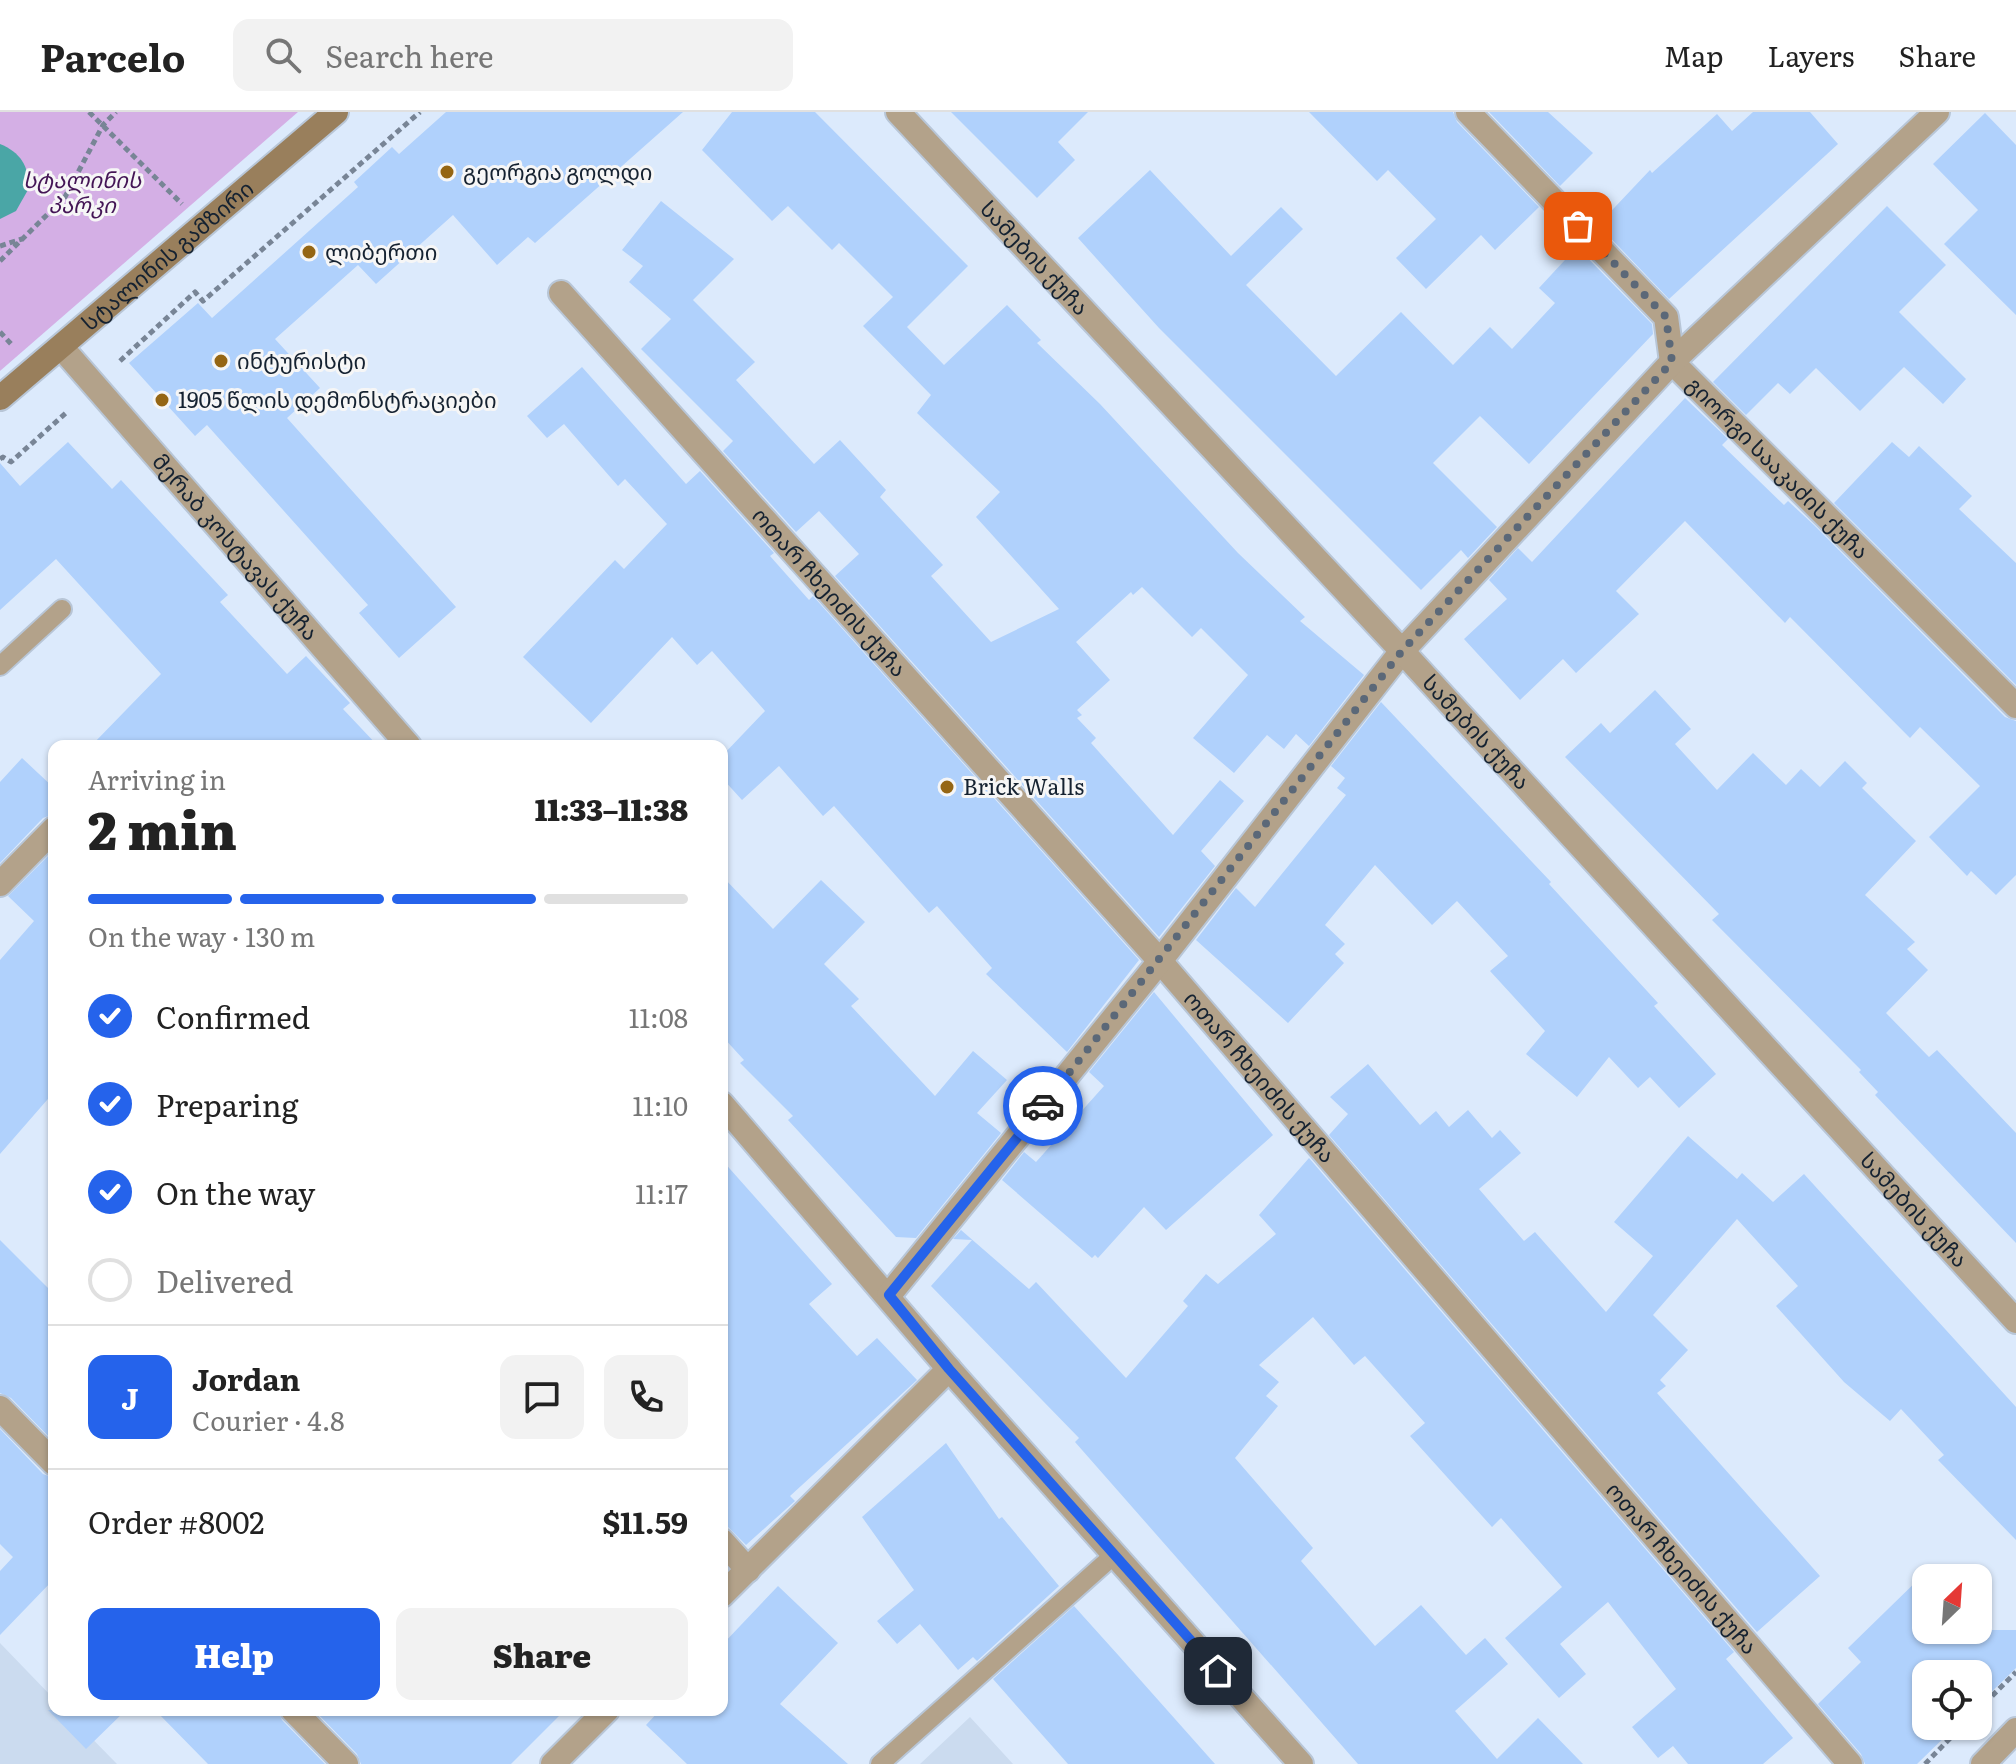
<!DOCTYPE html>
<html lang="en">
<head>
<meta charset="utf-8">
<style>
	:root { --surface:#fff; --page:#f2f2f2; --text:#222; --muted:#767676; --line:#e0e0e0; --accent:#2563eb }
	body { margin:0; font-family:Literata,"Noto Sans Georgian",serif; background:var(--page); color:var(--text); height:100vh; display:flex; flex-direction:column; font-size:30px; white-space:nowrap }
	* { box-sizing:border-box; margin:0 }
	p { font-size:26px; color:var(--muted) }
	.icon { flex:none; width:44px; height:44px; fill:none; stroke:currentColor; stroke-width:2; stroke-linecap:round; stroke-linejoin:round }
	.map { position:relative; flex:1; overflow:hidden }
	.panel { position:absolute; left:48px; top:628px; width:680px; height:976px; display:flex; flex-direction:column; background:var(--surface); border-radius:16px; box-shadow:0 2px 6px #0004 }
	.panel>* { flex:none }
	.needle { width:52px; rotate:25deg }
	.tools { position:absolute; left:1912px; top:1452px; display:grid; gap:16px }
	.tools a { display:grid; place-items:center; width:80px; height:80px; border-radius:16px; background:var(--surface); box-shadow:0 2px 6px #0004; font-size:40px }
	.pin { position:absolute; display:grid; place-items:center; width:68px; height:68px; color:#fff; margin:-34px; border-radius:16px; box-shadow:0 4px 12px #0006 }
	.courier { position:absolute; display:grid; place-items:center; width:80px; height:80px; margin:-40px; border:6px solid #2563eb; border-radius:50%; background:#fff; color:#222; box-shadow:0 2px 10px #0007 }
	.headline em { font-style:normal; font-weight:800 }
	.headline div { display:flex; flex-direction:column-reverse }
	.headline { display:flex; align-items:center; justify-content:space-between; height:136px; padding:0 40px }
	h1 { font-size:52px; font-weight:800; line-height:60px }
	.bar { display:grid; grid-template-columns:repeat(4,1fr); gap:12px 8px; align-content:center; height:96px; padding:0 40px }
	.bar i { height:10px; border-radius:6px; background:var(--line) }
	.bar .selected { background:var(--accent) }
	.bar p { grid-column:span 4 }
	.line { display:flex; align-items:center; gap:20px; padding:0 40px; border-top:2px solid var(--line) }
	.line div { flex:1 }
	.round { display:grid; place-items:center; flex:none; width:84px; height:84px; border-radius:16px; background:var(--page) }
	ol { padding:0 40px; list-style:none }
	li { display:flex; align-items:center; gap:24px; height:88px }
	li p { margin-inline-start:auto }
	li .icon { padding:8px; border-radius:50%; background:var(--accent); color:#fff; stroke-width:4 }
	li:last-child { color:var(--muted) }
	li i { width:44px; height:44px; border:4px solid var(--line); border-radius:50% }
	.action { display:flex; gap:16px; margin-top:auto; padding:16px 40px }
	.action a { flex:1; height:92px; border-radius:16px; background:var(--accent); color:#fff; font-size:32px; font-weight:800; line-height:92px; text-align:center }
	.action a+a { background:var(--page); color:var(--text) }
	header { display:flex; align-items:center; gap:48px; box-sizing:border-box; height:112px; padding:0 40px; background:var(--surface); border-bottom:2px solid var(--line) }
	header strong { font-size:38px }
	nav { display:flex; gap:44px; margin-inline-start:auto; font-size:28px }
	.search { width:560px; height:72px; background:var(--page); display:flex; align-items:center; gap:20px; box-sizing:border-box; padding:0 28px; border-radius:16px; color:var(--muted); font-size:30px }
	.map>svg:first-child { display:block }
	.built { fill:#cbdbef }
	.green { fill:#d4afe5 }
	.water { fill:#4aa6a6 }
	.building { fill:#b0d1fc }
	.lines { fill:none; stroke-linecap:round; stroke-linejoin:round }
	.service-casing { stroke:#b8c6d7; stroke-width:22 }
	.minor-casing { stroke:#b8c6d7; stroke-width:28 }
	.tertiary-casing { stroke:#b8c6d7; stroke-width:28 }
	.secondary-casing { stroke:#b8c6d7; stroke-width:28 }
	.path { stroke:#788596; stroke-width:5; stroke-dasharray:6 4; stroke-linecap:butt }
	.service { stroke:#b3a28a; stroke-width:18 }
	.minor { stroke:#b3a28a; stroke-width:24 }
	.tertiary { stroke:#b3a28a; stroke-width:24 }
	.secondary { stroke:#997f5c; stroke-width:24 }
	.done { stroke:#5b6878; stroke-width:8; stroke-dasharray:0 14.4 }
	.route { stroke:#2563eb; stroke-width:10 }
	.poi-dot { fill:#956614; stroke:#f6f6f6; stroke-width:3 }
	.labels { text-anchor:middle; stroke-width:6; stroke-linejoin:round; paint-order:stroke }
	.poi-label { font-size:22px; fill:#152231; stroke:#f6f6f6; text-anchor:start }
	.park-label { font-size:22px; font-style:italic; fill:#441556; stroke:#f6f6f6 }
	.street-label { font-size:22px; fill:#152231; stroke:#f6f6f6 }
</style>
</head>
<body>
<header>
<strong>Parcelo</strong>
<div class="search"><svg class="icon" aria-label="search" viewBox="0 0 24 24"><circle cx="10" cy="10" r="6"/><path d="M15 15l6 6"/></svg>Search here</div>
<nav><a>Map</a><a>Layers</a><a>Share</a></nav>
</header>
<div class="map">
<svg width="2016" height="1652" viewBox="0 0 2016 1652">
	<rect width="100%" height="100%" fill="#dceafc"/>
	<path class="built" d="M0,1531L54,1587V1598H64L117,1652H0Z
		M970,1605L1013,1652H920Z"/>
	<path class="green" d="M0,0H298L0,259Z"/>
	<path class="water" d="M0,32C20,40 29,54 29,76L16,99L0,107Z"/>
	<path class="building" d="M446,0H683L535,131L528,125L497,153L453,103L376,172L358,153L275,227L320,276L287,306L456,495L399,546L359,501L368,493L207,313L195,324L129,251L198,191L212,206L358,75L354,70L392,35L399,42Z
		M732,0H815L968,154L907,215L944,253L1007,193L1041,228L1037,231L1100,292L1238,441L1305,505L1300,509L1364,563L1309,634L1296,622L1284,637L1267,623L1234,661L1193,626L1248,563L1201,516L1192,525L1142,475L1133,483L1131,480L1076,530L1110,568L1077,598L1082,603L1077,606L1096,626L1091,631L1173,723L1220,668L1244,689L1201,739L1215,754L1159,825L835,464L859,442L819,399L796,420L723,339L733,329L641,237L671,207L629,170L643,154L622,138L661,89L734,147L693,188L755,250L736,268L814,352L840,328L886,378L880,385L943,453L931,464L991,530L1059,497L976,405L1000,380L917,301L931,283L863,214L893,185L839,131L832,138L788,94L772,109L702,38Z
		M951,0H1088L1058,30L1075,48L1037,86Z
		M1309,0H1453L1457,10L1539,95L1495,138L1481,123L1426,177L1396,146L1436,107L1388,58L1377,69Z
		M1489,0H1548L1593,41L1560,74Z
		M1753,0H1810L1838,32L1669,187L1598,113L1650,58L1652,61L1717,2L1732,19Z
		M1985,1L2016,33V203L1944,132L1978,98L1933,52Z
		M1150,58L1231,144L1281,95L1303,117L1246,173L1336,264L1401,200L1453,253L1490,215L1512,237L1555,191L1539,176L1577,135L1652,212L1653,222L1529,352L1480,304L1433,351L1497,415L1468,446L1461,438L1421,478L1159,216L1078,126Z
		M1887,94L1946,153L1899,200L1966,267L1943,292L1904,255L1860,299L1816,256L1790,282L1778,271L1746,303L1713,270Z
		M582,255L686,372L700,359L774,441L770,444L809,488L813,484L1139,848L1067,940L986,862L992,856L937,794L929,801L834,694L823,704L779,654L742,688L722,666V644L765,599L712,539L697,553L672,525L591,611L523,545L615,448L624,457L667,412L625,367L618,374L564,312L547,326L527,304Z
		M1685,286L1728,327L1722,333L1784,393L1788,389L1814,413L2005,605L2016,609V763L1996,783L1971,759L1967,764L1929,725L1980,674L1920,615L1910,626L1790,505L1785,511L1685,409L1616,479L1639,502L1576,561L1563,547L1520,588L1464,527L1507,487L1489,468L1518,436L1532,450Z
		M68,330L112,377L121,368L228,483L220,490L287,562L306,544L350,591L343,597L378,634H91L161,562L56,447L0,498V351L20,374Z
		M1892,330L1909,345L1919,334L1972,384L1959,397L2016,451V573L1834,391Z
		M1655,578L1691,617L1675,632L1717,678L1753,641L1786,673L1801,657L1820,675L1845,649L1867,671L1862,676L1916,729L1865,783L1915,830L1907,837L1928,858L1886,901L1929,945L1937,938L2016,1021V1131L1875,983L1878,980L1859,960L1861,958L1712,808L1719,802L1565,645L1601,611L1610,621Z
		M1381,590L1551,770L1549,772L1658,891L1654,894L1716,962L1679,996L1650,965L1638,976L1609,945L1577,985L1526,942L1545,919L1490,859L1508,844L1457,789L1432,813L1375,753L1325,813L1345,832L1335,842L1344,851L1288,911L1196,828L1236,776L1255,795L1346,683L1337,676L1345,666L1331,654Z
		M22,646L54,676V702L43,706L0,751V670Z
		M54,738V980L0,1042V848L34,809L8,784Z
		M722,764L773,817L821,768L865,810L824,852L859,887L851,894L935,984L973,939L1007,968L977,1001L1001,1021L916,1126L896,1125L788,1008L793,1004L740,951L744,948L722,924Z
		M1154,880L1273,1023L1166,1118L1144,1095L1098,1146L1095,1143L1092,1146L1002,1068L1024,1040L1036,1050L1104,974L1089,960Z
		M1368,952L1420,1013L1436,999L1449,1015L1468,998L1492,1026L1500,1018L1521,1041L1479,1077L1524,1129L1535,1120L1606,1200L1653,1144L1614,1110L1688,1024L1737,1067L1742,1061L1773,1090L1804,1062L2016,1295V1428L1938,1348L1944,1343L1901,1297L1890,1309L1844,1270L1776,1194L1798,1174L1737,1107L1653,1203L1688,1238L1660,1268L1666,1274L1657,1281L1820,1464L1757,1520L1329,1023L1348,1002L1330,985Z
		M1309,1046L1734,1540L1726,1547L1793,1626L1763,1652H1688L1673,1634L1658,1646L1632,1615L1676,1577L1608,1490L1560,1532L1586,1562L1559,1586L1505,1526L1562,1475L1501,1406L1492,1415L1410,1324L1425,1311L1365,1244L1354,1253L1313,1205L1259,1253L1279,1270L1266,1284L1278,1294L1235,1346L1313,1436L1301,1449L1375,1534L1421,1493L1466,1543L1485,1526L1508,1552L1455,1599L1497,1647L1538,1606L1583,1652H1358L1075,1330L1079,1326L931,1174L972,1128L953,1127L961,1118L1029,1177L1036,1170L1126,1266L1188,1194L1183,1189L1206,1162L1218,1172L1276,1122L1259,1103Z
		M722,1048L832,1172L809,1192L857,1244L877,1226L917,1268L790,1384L795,1389L746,1433L722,1409Z
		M0,1128L54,1182V1330L11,1286L0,1281Z
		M0,1317L43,1362L54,1366V1467L0,1523V1459L13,1445L0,1432Z
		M946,1331L999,1407L1002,1405L1059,1474L977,1549L973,1545L958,1558L920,1512L897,1532L877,1509L914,1478L862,1405Z
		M1926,1460V1518H2016V1556L1978,1593V1562H1926V1614H1956L1917,1652H1865L1861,1642L1818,1592L1861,1550L1848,1536Z
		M778,1474L838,1531L780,1592L848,1652H687L646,1613L660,1598H722V1533Z
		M1074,1494L1119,1544L1215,1652H1068L1037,1617L993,1567Z
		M48,1598H126L86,1637Z
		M155,1598H278L282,1608L325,1652H208Z
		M314,1598H565L511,1652H361L357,1642Z"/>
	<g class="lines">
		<defs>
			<path id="service" d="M0,554L62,497
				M880,1652L1114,1443"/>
			<g id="minor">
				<path id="s1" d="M1468,0L1666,205L1672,250L2016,594"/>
				<path id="s2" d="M561,181L1160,849L1850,1652"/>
				<path id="s3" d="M62,236L409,634"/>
				<path d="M0,772L54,717"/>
				<path d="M722,992L949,1257L1301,1652"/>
				<path d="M889,1183L1160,849L1402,539L1672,250L1937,0"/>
				<path d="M0,1296L54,1351"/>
				<path d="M722,1429L748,1458"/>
				<path d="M722,1483L949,1257"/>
				<path d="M293,1598L346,1652"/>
				<path d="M553,1652L607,1598"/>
			</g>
			<g id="tertiary">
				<path id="s4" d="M898,0L1402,539L2016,1209"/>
				<path d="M1983,1652L2016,1618"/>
			</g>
			<g id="secondary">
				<path id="s5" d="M0,286L336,0"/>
			</g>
		</defs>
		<use href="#service" class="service-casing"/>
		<use href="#minor" class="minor-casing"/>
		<use href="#tertiary" class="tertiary-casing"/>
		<use href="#secondary" class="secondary-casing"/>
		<path class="path" d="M89,0L182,92
			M0,134L22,127
			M0,149L65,85L103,13L116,0
			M0,220L13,234
			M120,249L195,180L203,189L420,0
			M0,347L3,345L11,350L67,300
			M1978,1598L2016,1560
			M1925,1652L1962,1614"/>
		<use href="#service" class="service"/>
		<use href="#minor" class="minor"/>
		<use href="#tertiary" class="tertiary"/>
		<use href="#secondary" class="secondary"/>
	</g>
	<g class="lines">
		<path class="done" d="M1043,994L1402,539L1672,250L1666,205L1578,114"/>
		<path class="route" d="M1043,994L889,1183L949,1257L1218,1559"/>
	</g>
	<g class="poi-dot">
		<circle cx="447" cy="60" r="8"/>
		<circle cx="309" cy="140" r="8"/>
		<circle cx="221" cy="249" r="8"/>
		<circle cx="162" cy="288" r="8"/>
		<circle cx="947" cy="675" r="8"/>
	</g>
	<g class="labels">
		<g class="poi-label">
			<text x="463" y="68">გეორგია გოლდი</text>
			<text x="325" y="148">ლიბერთი</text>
			<text x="237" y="257">ინტურისტი</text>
			<text x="178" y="296">1905 წლის დემონსტრაციები</text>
			<text x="963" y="683">Brick Walls</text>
		</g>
		<g class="park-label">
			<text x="82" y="76">სტალინის<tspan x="82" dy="25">პარკი</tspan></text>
		</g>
		<g class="street-label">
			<text dy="8" stroke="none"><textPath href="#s5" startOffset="220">სტალინის გამზირი</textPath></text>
			<text dy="8" stroke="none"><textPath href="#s4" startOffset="200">სამების ქუჩა</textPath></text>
			<text dy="8" stroke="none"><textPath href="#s1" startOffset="480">გიორგი სააკაძის ქუჩა</textPath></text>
			<text dy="8" stroke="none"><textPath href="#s3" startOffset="264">მერაბ კოსტავას ქუჩა</textPath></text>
			<text dy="8" stroke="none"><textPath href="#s2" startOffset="402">ოთარ ჩხეიძის ქუჩა</textPath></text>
			<text dy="8" stroke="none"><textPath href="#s4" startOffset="848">სამების ქუჩა</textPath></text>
			<text dy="8" stroke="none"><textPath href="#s2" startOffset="1050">ოთარ ჩხეიძის ქუჩა</textPath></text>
			<text dy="8" stroke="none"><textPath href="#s4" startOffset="1496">სამების ქუჩა</textPath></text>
			<text dy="8" stroke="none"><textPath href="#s2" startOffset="1698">ოთარ ჩხეიძის ქუჩა</textPath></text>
		</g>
	</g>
</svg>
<div class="tools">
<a><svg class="needle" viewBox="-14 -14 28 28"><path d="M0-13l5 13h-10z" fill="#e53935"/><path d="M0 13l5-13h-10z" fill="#767676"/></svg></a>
<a><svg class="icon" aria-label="locate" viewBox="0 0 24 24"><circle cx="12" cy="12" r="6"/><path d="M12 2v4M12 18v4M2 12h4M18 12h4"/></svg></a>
</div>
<div class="pin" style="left:1578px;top:114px;background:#ea580c"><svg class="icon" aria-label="bag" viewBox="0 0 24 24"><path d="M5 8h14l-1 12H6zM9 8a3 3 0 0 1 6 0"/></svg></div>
<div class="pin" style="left:1218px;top:1559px;background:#1f2937"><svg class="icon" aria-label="home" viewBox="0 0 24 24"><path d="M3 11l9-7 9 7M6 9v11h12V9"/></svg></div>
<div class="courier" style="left:1043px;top:994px"><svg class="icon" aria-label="car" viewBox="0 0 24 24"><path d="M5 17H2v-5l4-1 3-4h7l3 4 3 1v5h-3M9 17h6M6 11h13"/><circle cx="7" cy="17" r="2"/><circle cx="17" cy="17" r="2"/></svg></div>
<section class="panel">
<div class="headline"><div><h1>2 min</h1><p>Arriving in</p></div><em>11:33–11:38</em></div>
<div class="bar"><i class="selected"></i><i class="selected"></i><i class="selected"></i><i></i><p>On the way · 130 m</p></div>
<ol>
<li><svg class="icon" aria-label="check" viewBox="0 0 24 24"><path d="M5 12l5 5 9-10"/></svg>Confirmed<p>11:08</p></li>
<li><svg class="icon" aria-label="check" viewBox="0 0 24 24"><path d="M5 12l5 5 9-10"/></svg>Preparing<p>11:10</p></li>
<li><svg class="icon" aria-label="check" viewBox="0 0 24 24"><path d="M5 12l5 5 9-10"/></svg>On the way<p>11:17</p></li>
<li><i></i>Delivered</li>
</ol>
<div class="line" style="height:144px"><b class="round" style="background:var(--accent);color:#fff">J</b><div><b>Jordan</b><p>Courier · 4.8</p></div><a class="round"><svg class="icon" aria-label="chat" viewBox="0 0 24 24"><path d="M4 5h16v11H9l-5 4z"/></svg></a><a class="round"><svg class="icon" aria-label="phone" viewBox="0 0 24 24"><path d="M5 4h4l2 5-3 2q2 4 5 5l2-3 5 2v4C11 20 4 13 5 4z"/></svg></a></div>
<div class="line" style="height:104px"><div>Order #8002</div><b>$11.59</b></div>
<div class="action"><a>Help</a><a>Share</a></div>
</section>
</div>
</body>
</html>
